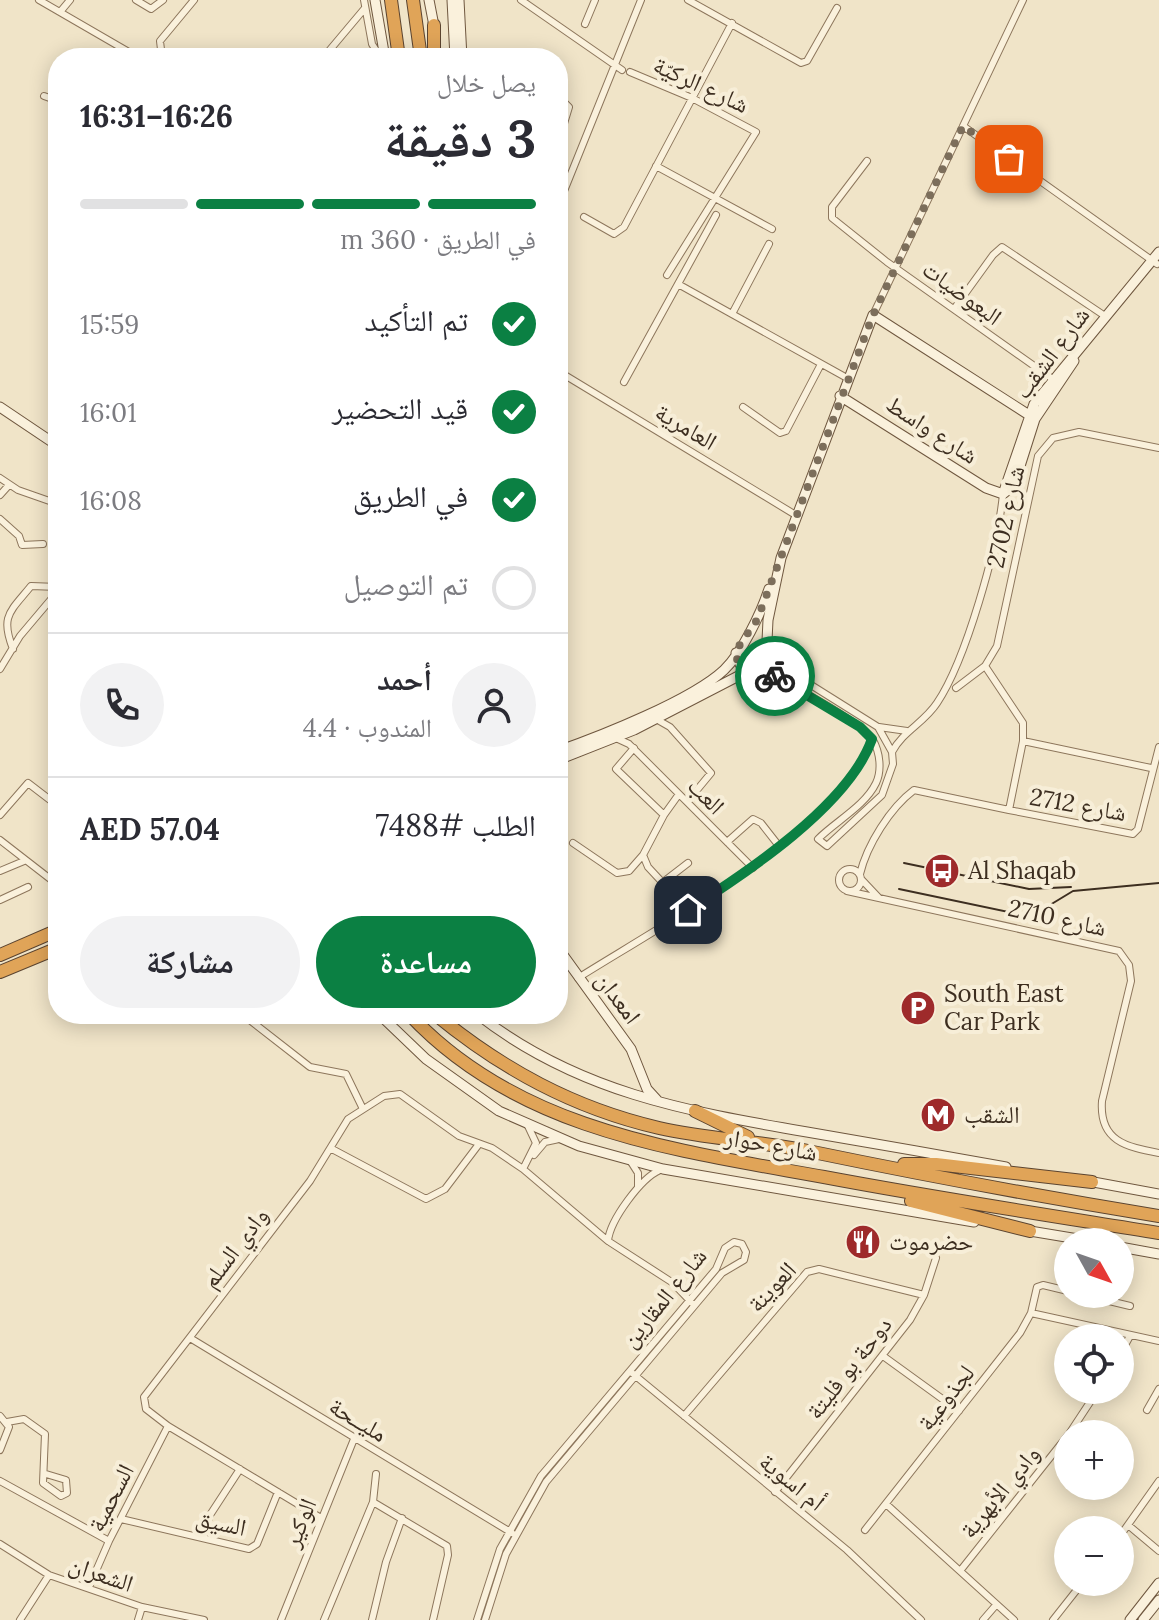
<!DOCTYPE html>
<html lang="ar">
<head>
<meta charset="utf-8">
<style>
	:root { --surface:#fff; --page:#f2f2f3; --text:#2b2b33; --muted:#7c7c81; --line:#e1e1e2; --accent:#0b8043 }
	body { margin:0; font-family:Lora,"Noto Naskh Arabic",serif; background:var(--page); color:var(--text); direction:rtl; height:100vh; display:flex; flex-direction:column; font-size:30px; white-space:nowrap }
	* { box-sizing:border-box; margin:0 }
	p { font-size:26px; color:var(--muted) }
	.icon { flex:none; width:44px; height:44px; fill:none; stroke:currentColor; stroke-width:2; stroke-linecap:round; stroke-linejoin:round }
	.map { position:relative; flex:1; overflow:hidden; direction:ltr }
	.sheet { position:absolute; left:48px; top:48px; width:520px; height:976px; display:flex; flex-direction:column; background:var(--surface); border-radius:32px; box-shadow:0 4px 20px #0003; direction:rtl }
	.sheet>* { flex:none }
	.needle { width:52px; rotate:130deg }
	.tools { position:absolute; left:1054px; top:1228px; display:grid; gap:16px }
	.tools a { display:grid; place-items:center; width:80px; height:80px; border-radius:50%; background:var(--surface); box-shadow:0 4px 20px #0003; font-size:40px }
	.pin { position:absolute; display:grid; place-items:center; width:68px; height:68px; color:#fff; margin:-34px; border-radius:16px; box-shadow:0 4px 12px #0006 }
	.courier { position:absolute; display:grid; place-items:center; width:80px; height:80px; margin:-40px; border:6px solid #0b8043; border-radius:50%; background:#fff; color:#222; box-shadow:0 2px 10px #0007 }
	.summary em { font-style:normal; font-weight:700 }
	.summary div { display:flex; flex-direction:column-reverse }
	.summary { display:flex; align-items:center; justify-content:space-between; height:136px; padding:0 32px }
	h1 { font-size:52px; font-weight:700; line-height:60px }
	.bar { display:grid; grid-template-columns:repeat(4,1fr); gap:12px 8px; align-content:center; height:96px; padding:0 32px }
	.bar i { height:10px; border-radius:6px; background:var(--line) }
	.bar .active { background:var(--accent) }
	.bar p { grid-column:span 4 }
	.line { display:flex; align-items:center; gap:20px; padding:0 32px; border-top:2px solid var(--line) }
	.line div { flex:1 }
	.round { display:grid; place-items:center; flex:none; width:84px; height:84px; border-radius:42px; background:var(--page) }
	ol { padding:0 32px; list-style:none }
	li { display:flex; align-items:center; gap:24px; height:88px }
	li p { margin-inline-start:auto }
	li .icon { padding:8px; border-radius:50%; background:var(--accent); color:#fff; stroke-width:4 }
	li:last-child { color:var(--muted) }
	li i { width:44px; height:44px; border:4px solid var(--line); border-radius:50% }
	.action { display:flex; gap:16px; margin-top:auto; padding:16px 32px }
	.action a { flex:1; height:92px; border-radius:48px; background:var(--accent); color:#fff; font-size:32px; font-weight:700; line-height:92px; text-align:center }
	.action a+a { background:var(--page); color:var(--text) }
	.map>svg:first-child { display:block }
	.lines { fill:none; stroke-linecap:round; stroke-linejoin:round }
	.street-casing { stroke:#8d765c; stroke-width:8 }
	.secondary-casing { stroke:#6f573f; stroke-width:11 }
	.highway-casing { stroke:#5b4430; stroke-width:14 }
	.street { stroke:#faf1dc; stroke-width:6 }
	.secondary { stroke:#faf1dc; stroke-width:9 }
	.highway { stroke:#e0a458; stroke-width:12 }
	.tram { stroke:#3d2e20; stroke-width:2 }
	.done { stroke:#7c6e5b; stroke-width:8; stroke-dasharray:0 14.4 }
	.route { stroke:#0b8043; stroke-width:10 }
	.labels { text-anchor:middle; stroke-width:8; stroke-linejoin:round; paint-order:stroke }
	.street-label { font-size:24px; fill:#3d2e20; stroke:#f7eed8 }
	.poi-label { font-size:24px; fill:#3d2e20; stroke:#f7eed8; text-anchor:start }
</style>
</head>
<body>
<div class="map">
<svg width="1159" height="1620" viewBox="0 0 1159 1620">
	<rect width="100%" height="100%" fill="#f0e4c8"/>
	<g class="lines">
		<defs>
			<path id="street" d="M39,0L134,55
				M136,0L151,9L163,0
				M364,0L372,44L381,58
				M521,0L622,70
				M688,0L801,63L807,61L837,8
				M60,12L70,0
				M585,24L595,0
				M162,58L160,41L194,0
				M323,58L365,8
				M630,72L692,98L756,132L667,275
				M44,96L58,101
				M558,96L569,107L558,143
				M963,126L1157,264
				M867,161L832,207V218L887,262L1054,380
				M656,166L772,229
				M558,206L641,0
				M584,217L614,234L624,227L732,23
				M678,284L716,215
				M954,309L993,255L1002,247L1105,316
				M732,314L769,244
				M873,315L1023,0
				M558,371L794,514
				M624,382L678,284L847,378
				M743,407L780,433L786,431L820,366
				M0,478L18,490L58,504
				M0,495L9,485
				M0,519L19,536L22,545L43,544
				M13,649C0,616 10,612 31,586L58,587
				M985,666L1023,723V741L1009,810L1133,834L1138,829L1159,747
				M0,669L20,636L58,591
				M757,670C778,676 863,723 873,740C880,753 882,770 876,783C865,806 836,821 818,839L827,846L882,795L893,764L892,752L878,727L768,658
				M956,688L985,666L997,646L1038,456L1053,438L1079,432L1159,448
				M656,719L670,727L711,773L687,802
				M879,727L907,731
				M616,738L629,744L753,868
				M1023,741L1151,768
				M634,748L616,769L664,815
				M892,752C903,731 924,723 937,703C966,660 998,546 1003,494
				M679,794L664,815L643,855L648,867L688,910
				M0,815L28,783L58,806
				M0,840L58,885
				M727,842L753,819L761,823L779,846
				M573,843L617,873L629,871L643,855
				M839 880a11 11 0 1 1 22 0a11 11 0 1 1-22 0Z
				M0,871L24,861
				M860,874C867,845 890,808 914,790L1009,810
				M862,880L879,898
				M662,883L688,863
				M847,891L1119,951L1129,965L1131,981L1102,1101C1099,1141 1126,1147 1159,1153
				M0,900L28,887
				M578,978C657,928 842,828 872,739
				M242,1014L310,1067L346,1074L362,1107
				M528,1126L536,1143L523,1169L608,1241
				M332,1149L426,1199L445,1189L479,1144
				M534,1155L545,1142L559,1139
				M631,1162L638,1173V1186
				M660,1170C641,1178 610,1220 608,1241L673,1283L692,1303
				M1080,1294L1130,1306
				M1031,1313L1159,1341
				M190,1338L512,1533
				M1120,1354L1130,1336
				M883,1356L959,1411
				M632,1373L847,1550L921,1620
				M1147,1410L1159,1389
				M0,1416L9,1427L0,1450
				M684,1416L807,1272L819,1269L924,1295
				M7,1422L24,1419L45,1434L43,1483L61,1496L67,1493L66,1480L46,1474
				M1069,1434L1098,1390
				M0,1481L109,1541
				M775,1492L910,1320L924,1295L936,1258
				M373,1502L447,1546L448,1555L433,1620
				M886,1504L1014,1620
				M321,1518L168,1426L146,1409L144,1397L310,1181L348,1119L384,1096L400,1094L459,1136L492,1148L523,1169
				M121,1519L249,1549L257,1544L278,1492
				M1128,1525L1159,1551
				M865,1530L1020,1333L1031,1313L1037,1287L1043,1285L1068,1291
				M1120,1536L1159,1481
				M202,1537L210,1515L240,1469
				M0,1544L49,1575L142,1607L204,1620
				M960,1571L1068,1435
				M89,1587L109,1541L168,1426
				M20,1620L49,1575
				M138,1620L142,1607
				M281,1620L354,1439
				M324,1620L373,1502L376,1474
				M372,1620L386,1562L402,1518
				M477,1620L500,1549L541,1476L716,1269L725,1248L734,1242L742,1244L746,1252L744,1260L722,1273L546,1482L506,1554L485,1620
				M983,1620L996,1605
				M1053,1620L1083,1582"/>
			<path id="secondary" d="M375,0L385,58
				M429,0L435,31
				M452,0L455,58
				M459,0L462,58
				M840,396L986,488L1003,494
				M0,407L58,446
				M1003,494L1034,404L1159,252
				M1003,494L1014,485L1035,419L1074,361
				M736,653L740,664L750,670L760,668L766,662L768,620L781,558L873,315L1029,415
				M558,751C601,736 692,700 724,670C742,653 761,613 769,589
				M558,760L634,730L750,670
				M558,948L631,1049L647,1089L658,1101
				M379,1014L426,1059L499,1111L579,1146L663,1169L974,1222
				M477,1014C577,1092 685,1111 807,1132C873,1143 940,1155 1006,1167
				M1088,1181L1159,1194
				M1024,1230L1096,1242
				M1120,1247L1159,1254
				M1130,1620L1159,1583
				M1143,1620L1159,1600"/>
			<path id="highway" d="M391,0L399,58
				M413,0L421,58
				M434,25V58
				M0,955L58,930
				M0,972L58,948
				M409,1014C518,1131 675,1150 824,1177C935,1198 1047,1215 1159,1233
				M435,1014C502,1069 573,1108 659,1128C708,1139 759,1141 808,1151C924,1175 1042,1197 1159,1216
				M695,1111L748,1137
				M904,1164H936L1092,1182
				M911,1201L1030,1231"/>
		</defs>
		<use href="#street" class="street-casing"/>
		<use href="#secondary" class="secondary-casing"/>
		<use href="#highway" class="highway-casing"/>
		<use href="#street" class="street"/>
		<use href="#secondary" class="secondary"/>
		<use href="#highway" class="highway"/>
		<path class="tram" d="M904,863L1029,889L1071,887
			M899,889L1023,915L1040,911L1073,891L1159,883"/>
	</g>
	<g class="lines">
		<path class="done" d="M775,676L744,668L737,659L739,646L757,620L873,315L963,126L1009,159"/>
		<path class="route" d="M688,910C746,873 849,805 872,739L860,727L775,676"/>
	</g>
	<defs>
		<symbol id="bus-disc" viewBox="-11 -11 22 22"><circle r="9.5" fill="#9e2a2b" stroke="#f7eed8"/><path d="M-5-6H5V4H4V6H2V4H-2V6H-4V4H-5ZM-3.5-4V0h7V-4ZM-3.5 1.2v1.5H-2V1.2ZM2 1.2v1.5H3.5V1.2Z" fill="#fff"/></symbol>
		<symbol id="parking-disc" viewBox="-11 -11 22 22"><circle r="9.5" fill="#9e2a2b" stroke="#f7eed8"/><path d="M-3.5-5.5H1a3.5 3.5 0 0 1 0 7H-1V5.5H-3.5ZM-1-3.4V-.6H.8a1.4 1.4 0 0 0 0-2.8Z" fill="#fff"/></symbol>
		<symbol id="metro-disc" viewBox="-11 -11 22 22"><circle r="9.5" fill="#9e2a2b" stroke="#f7eed8"/><path d="M-5.5 5V-5H-3L0 0L3-5H5.5V5H3V-.5L0 4L-3-.5V5Z" fill="#fff"/></symbol>
		<symbol id="restaurant-disc" viewBox="-11 -11 22 22"><circle r="9.5" fill="#9e2a2b" stroke="#f7eed8"/><path d="M-5-6h1v4h1v-4h1v4h1v-4h1v5L-1.5 .5V6h-2V.5L-5-1ZM5-6V6H3V1.5H1.5Q1.5-4 5-6Z" fill="#fff"/></symbol>
	</defs>
	<g fill-rule="evenodd">
		<use href="#bus-disc" x="922" y="851" width="40" height="40"/>
		<use href="#parking-disc" x="898" y="988" width="40" height="40"/>
		<use href="#metro-disc" x="918" y="1095" width="40" height="40"/>
		<use href="#restaurant-disc" x="843" y="1222" width="40" height="40"/>
	</g>
	<g class="labels">
		<g class="street-label">
			<text transform="translate(701 85) rotate(25)" y="8">شارع الركيّة</text>
			<text transform="translate(962 293) rotate(36)" y="8">البعوضيات</text>
			<text transform="translate(1052 353) rotate(-53)" y="8">شارع الشقب</text>
			<text transform="translate(686 427) rotate(31)" y="8">العامرية</text>
			<text transform="translate(932 430) rotate(33)" y="8">شارع واسط</text>
			<text transform="translate(1006 517) rotate(-78)" y="8">شارع 2702</text>
			<text transform="translate(706 796) rotate(45)" y="8">العب</text>
			<text transform="translate(1078 805) rotate(10)" y="8">شارع 2712</text>
			<text transform="translate(1057 918) rotate(12)" y="8">شارع 2710</text>
			<text transform="translate(618 998) rotate(53)" y="8">امعدان</text>
			<text transform="translate(771 1145) rotate(10)" y="8">شارع حوار</text>
			<text transform="translate(235 1248) rotate(-53)" y="8">وادي السلم</text>
			<text transform="translate(772 1287) rotate(-47)" y="8">العوينة</text>
			<text transform="translate(664 1298) rotate(-51)" y="8">شارع المقارين</text>
			<text transform="translate(849 1368) rotate(-52)" y="8">دوحة بو فليتة</text>
			<text transform="translate(946 1398) rotate(-52)" y="8">لجذوعية</text>
			<text transform="translate(358 1420) rotate(31)" y="8">مليــحة</text>
			<text transform="translate(792 1482) rotate(39)" y="8">أم اسوية</text>
			<text transform="translate(1000 1492) rotate(-51)" y="8">وادي الأبهرية</text>
			<text transform="translate(111 1498) rotate(-63)" y="8">السحمية</text>
			<text transform="translate(221 1523) rotate(12)" y="8">السيق</text>
			<text transform="translate(300 1523) rotate(-68)" y="8">الوكير</text>
			<text transform="translate(101 1574) rotate(19)" y="8">الشعران</text>
		</g>
		<g class="poi-label">
			<text x="968" y="879">Al Shaqab</text>
			<text x="944" y="1002">South East<tspan x="944" dy="28">Car Park</tspan></text>
			<text x="964" y="1123">الشقب</text>
			<text x="889" y="1250">حضرموت</text>
		</g>
	</g>
</svg>
<div class="tools">
<a><svg class="needle" viewBox="-14 -14 28 28"><path d="M0-13l5 13h-10z" fill="#e53935"/><path d="M0 13l5-13h-10z" fill="#7c7c81"/></svg></a>
<a><svg class="icon" aria-label="locate" viewBox="0 0 24 24"><circle cx="12" cy="12" r="6"/><path d="M12 2v4M12 18v4M2 12h4M18 12h4"/></svg></a>
<a>+</a>
<a>−</a>
</div>
<div class="pin" style="left:1009px;top:159px;background:#ea580c"><svg class="icon" aria-label="bag" viewBox="0 0 24 24"><path d="M5 8h14l-1 12H6zM9 8a3 3 0 0 1 6 0"/></svg></div>
<div class="pin" style="left:688px;top:910px;background:#1f2937"><svg class="icon" aria-label="home" viewBox="0 0 24 24"><path d="M3 11l9-7 9 7M6 9v11h12V9"/></svg></div>
<div class="courier" style="left:775px;top:676px"><svg class="icon" aria-label="bike" viewBox="0 0 24 24"><circle cx="6" cy="16" r="4"/><circle cx="18" cy="16" r="4"/><path d="M6 16l4-8h5l3 8M10 8l3 8H6M13 5h3"/></svg></div>
<section class="sheet">
<div class="summary"><div><h1>3 دقيقة</h1><p>يصل خلال</p></div><em>16:26–16:31</em></div>
<div class="bar"><i class="active"></i><i class="active"></i><i class="active"></i><i></i><p>في الطريق · 360 m</p></div>
<ol>
<li><svg class="icon" aria-label="check" viewBox="0 0 24 24"><path d="M5 12l5 5 9-10"/></svg>تم التأكيد<p>15:59</p></li>
<li><svg class="icon" aria-label="check" viewBox="0 0 24 24"><path d="M5 12l5 5 9-10"/></svg>قيد التحضير<p>16:01</p></li>
<li><svg class="icon" aria-label="check" viewBox="0 0 24 24"><path d="M5 12l5 5 9-10"/></svg>في الطريق<p>16:08</p></li>
<li><i></i>تم التوصيل</li>
</ol>
<div class="line" style="height:144px"><a class="round"><svg class="icon" aria-label="person" viewBox="0 0 24 24"><circle cx="12" cy="8" r="4"/><path d="M4 21q1-7 8-7t8 7"/></svg></a><div><b>أحمد</b><p>المندوب · 4.4</p></div><a class="round"><svg class="icon" aria-label="phone" viewBox="0 0 24 24"><path d="M5 4h4l2 5-3 2q2 4 5 5l2-3 5 2v4C11 20 4 13 5 4z"/></svg></a></div>
<div class="line" style="height:104px"><div>الطلب #7488</div><b>AED 57.04</b></div>
<div class="action"><a>مساعدة</a><a>مشاركة</a></div>
</section>
</div>
</body>
</html>
